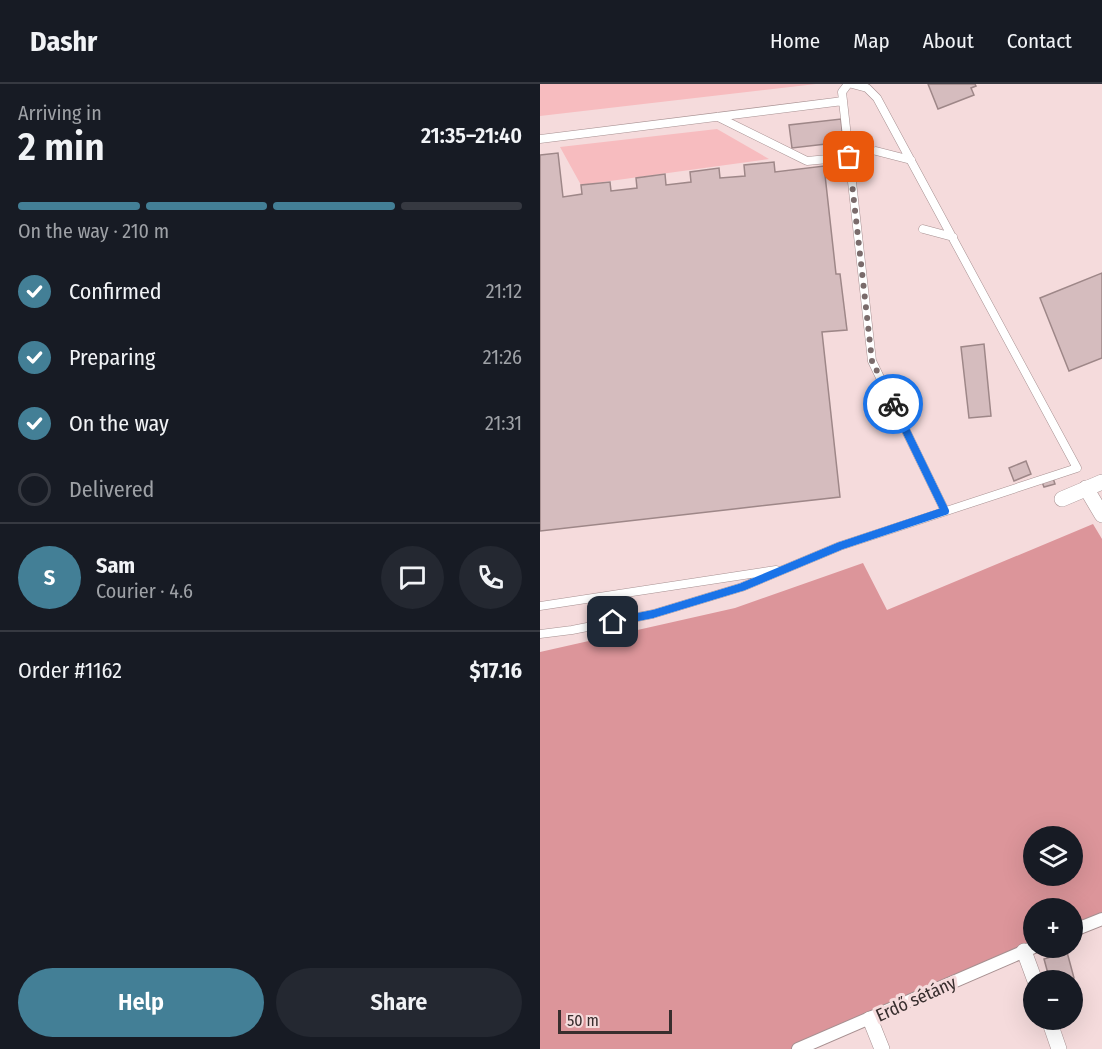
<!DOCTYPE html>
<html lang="en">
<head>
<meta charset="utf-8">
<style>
	:root { --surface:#171b24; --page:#242831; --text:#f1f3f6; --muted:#9ea1a6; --line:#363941; --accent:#437f96 }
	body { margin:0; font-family:"Fira Sans Condensed",sans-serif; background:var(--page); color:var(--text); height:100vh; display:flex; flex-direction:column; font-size:22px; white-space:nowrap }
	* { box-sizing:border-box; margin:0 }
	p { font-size:20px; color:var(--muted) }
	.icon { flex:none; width:33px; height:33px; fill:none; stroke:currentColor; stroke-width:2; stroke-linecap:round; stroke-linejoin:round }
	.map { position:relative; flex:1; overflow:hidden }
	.drawer { display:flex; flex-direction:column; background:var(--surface); width:540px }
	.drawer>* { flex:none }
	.buttons { position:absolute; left:483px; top:742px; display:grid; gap:12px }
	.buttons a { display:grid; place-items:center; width:60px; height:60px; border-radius:50%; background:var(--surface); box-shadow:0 6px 24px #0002; font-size:30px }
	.scale { position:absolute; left:18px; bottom:15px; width:114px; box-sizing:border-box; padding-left:6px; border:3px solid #382e2e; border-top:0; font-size:16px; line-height:21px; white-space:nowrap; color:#382e2e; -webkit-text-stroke:4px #f5dbdc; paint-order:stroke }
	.pin { position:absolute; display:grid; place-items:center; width:51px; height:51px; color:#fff; margin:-26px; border-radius:12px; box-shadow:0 3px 9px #0006 }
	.courier { position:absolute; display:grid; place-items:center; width:60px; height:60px; margin:-30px; border:4px solid #1a73e8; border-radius:50%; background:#fff; color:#222; box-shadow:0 2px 8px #0007 }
	.head em { font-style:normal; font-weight:600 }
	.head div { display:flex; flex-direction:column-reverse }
	.head { display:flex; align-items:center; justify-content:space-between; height:102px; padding:0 18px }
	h1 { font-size:39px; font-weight:600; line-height:45px }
	.bar { display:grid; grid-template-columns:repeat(4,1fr); gap:9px 6px; align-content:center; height:72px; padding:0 18px }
	.bar i { height:8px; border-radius:4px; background:var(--line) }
	.bar .selected { background:var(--accent) }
	.bar p { grid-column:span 4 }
	.line { display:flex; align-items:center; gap:15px; padding:0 18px; border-top:2px solid var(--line) }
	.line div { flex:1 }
	.round { display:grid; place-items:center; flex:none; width:63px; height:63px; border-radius:32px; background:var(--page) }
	ol { padding:0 18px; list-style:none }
	li { display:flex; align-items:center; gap:18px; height:66px }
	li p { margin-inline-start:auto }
	li .icon { padding:6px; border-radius:50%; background:var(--accent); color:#fff; stroke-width:4 }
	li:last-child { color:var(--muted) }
	li i { width:33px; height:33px; border:3px solid var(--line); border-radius:50% }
	.button { display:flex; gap:12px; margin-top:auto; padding:12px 18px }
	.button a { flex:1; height:69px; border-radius:36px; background:var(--accent); color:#fff; font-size:24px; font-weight:600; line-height:69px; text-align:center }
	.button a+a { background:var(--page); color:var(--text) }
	header { display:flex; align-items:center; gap:36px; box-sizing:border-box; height:84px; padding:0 30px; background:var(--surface); border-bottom:2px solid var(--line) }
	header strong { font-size:28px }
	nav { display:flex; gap:33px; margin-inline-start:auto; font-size:21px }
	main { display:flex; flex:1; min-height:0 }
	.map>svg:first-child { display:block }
	.green { fill:#f7bcbf }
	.forest { fill:#dc959a; fill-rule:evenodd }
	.building { fill:#d5bcbe; stroke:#9e8788; stroke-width:1.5 }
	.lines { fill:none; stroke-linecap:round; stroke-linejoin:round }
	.service-casing { stroke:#a79091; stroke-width:9 }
	.pedestrian-casing { stroke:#a79091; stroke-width:14 }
	.minor-casing { stroke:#a79091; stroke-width:16 }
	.service { stroke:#fff; stroke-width:8 }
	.pedestrian { stroke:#fff; stroke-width:12 }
	.minor { stroke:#fff; stroke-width:15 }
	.done { stroke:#7a6b6b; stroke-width:6; stroke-dasharray:0 10.8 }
	.route { stroke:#1a73e8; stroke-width:8 }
	.labels { text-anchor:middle; stroke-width:6; stroke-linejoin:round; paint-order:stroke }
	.street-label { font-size:18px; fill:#382e2e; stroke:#f5dbdc }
</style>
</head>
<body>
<header>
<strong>Dashr</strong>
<nav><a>Home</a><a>Map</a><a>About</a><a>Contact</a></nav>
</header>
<main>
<section class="drawer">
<div class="head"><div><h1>2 min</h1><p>Arriving in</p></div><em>21:35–21:40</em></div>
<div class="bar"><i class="selected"></i><i class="selected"></i><i class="selected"></i><i></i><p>On the way · 210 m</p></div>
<ol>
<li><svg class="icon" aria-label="check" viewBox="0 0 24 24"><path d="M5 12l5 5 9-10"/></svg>Confirmed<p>21:12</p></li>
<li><svg class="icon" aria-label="check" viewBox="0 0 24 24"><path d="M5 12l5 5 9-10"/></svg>Preparing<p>21:26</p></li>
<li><svg class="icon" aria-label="check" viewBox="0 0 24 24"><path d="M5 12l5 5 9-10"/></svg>On the way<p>21:31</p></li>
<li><i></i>Delivered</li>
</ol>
<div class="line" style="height:108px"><b class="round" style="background:var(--accent);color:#fff">S</b><div><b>Sam</b><p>Courier · 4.6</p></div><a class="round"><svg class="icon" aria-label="chat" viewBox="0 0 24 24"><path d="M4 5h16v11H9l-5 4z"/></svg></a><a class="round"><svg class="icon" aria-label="phone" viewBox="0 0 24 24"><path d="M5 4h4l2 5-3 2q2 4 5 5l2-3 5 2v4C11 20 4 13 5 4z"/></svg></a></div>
<div class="line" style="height:78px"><div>Order #1162</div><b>$17.16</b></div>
<div class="button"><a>Help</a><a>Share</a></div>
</section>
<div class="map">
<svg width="562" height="965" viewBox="0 0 562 965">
	<rect width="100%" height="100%" fill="#f5dbdc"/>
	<path class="green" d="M0,0H276L0,32Z
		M177,45L229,75L41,101L20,63Z"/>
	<path class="forest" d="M553,440L562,455V835L533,847L532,825H494L493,863L258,965H0V568L195,524L323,479L347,526ZM494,753H532V792H494Z"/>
	<path class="building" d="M388,0H435L436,2L431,4L434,11L398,25Z
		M301,35L303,58L252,64L249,41Z
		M18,69L23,113L42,110L41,101L70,98L71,107L97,104L96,94L125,90L126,101L151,98L150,88L179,84L180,94L205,92L204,81L234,78L235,88L284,82L296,190H300L307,246L282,248L300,413L0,447V71Z
		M562,189V274L529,287L500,214Z
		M444,260L451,332L429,334L421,263Z
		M486,377L491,390L474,397L469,384Z
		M513,394L515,400L504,403L502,398Z
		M527,868L534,894L523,897H510L504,875Z"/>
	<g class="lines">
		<defs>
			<path id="service" d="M303,17L332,277L405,427
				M178,33L267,77L309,73
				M0,55L303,17L302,8L308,0
				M336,67L371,76
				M383,145L413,153
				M0,522L236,486
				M0,550L32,546L113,530L202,503L300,462L537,384L337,14L327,4L312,0"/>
			<path id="pedestrian" d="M532,847L562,835
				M258,965L494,863"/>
			<path id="minor" d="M546,404L562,431
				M522,415L562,398
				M484,867L495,897
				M330,935L342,965
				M509,936L519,965"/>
		</defs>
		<use href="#service" class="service-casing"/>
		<use href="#pedestrian" class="pedestrian-casing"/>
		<use href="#minor" class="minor-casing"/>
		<use href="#service" class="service"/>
		<use href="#pedestrian" class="pedestrian"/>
		<use href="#minor" class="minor"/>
	</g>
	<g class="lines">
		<path class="done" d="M309,73L332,277L353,320"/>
		<path class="route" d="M73,538L113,530L202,503L300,462L405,427L353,320"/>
	</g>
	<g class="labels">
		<g class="street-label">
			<text transform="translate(376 915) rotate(-24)" y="6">Erdő sétány</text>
		</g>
	</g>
</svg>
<div class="buttons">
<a><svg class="icon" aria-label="layers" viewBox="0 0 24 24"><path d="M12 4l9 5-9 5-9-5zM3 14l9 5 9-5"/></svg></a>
<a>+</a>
<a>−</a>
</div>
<div class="scale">50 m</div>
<div class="pin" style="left:309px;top:73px;background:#ea580c"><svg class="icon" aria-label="bag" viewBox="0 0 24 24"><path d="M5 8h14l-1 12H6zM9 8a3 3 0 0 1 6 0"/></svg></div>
<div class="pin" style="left:73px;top:538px;background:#1f2937"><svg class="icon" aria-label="home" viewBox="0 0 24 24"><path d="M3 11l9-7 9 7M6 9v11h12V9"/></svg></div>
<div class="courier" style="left:353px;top:320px"><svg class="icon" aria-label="bike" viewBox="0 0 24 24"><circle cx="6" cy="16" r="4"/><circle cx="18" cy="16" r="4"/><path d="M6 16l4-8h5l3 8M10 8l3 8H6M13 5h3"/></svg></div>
</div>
</main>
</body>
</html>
